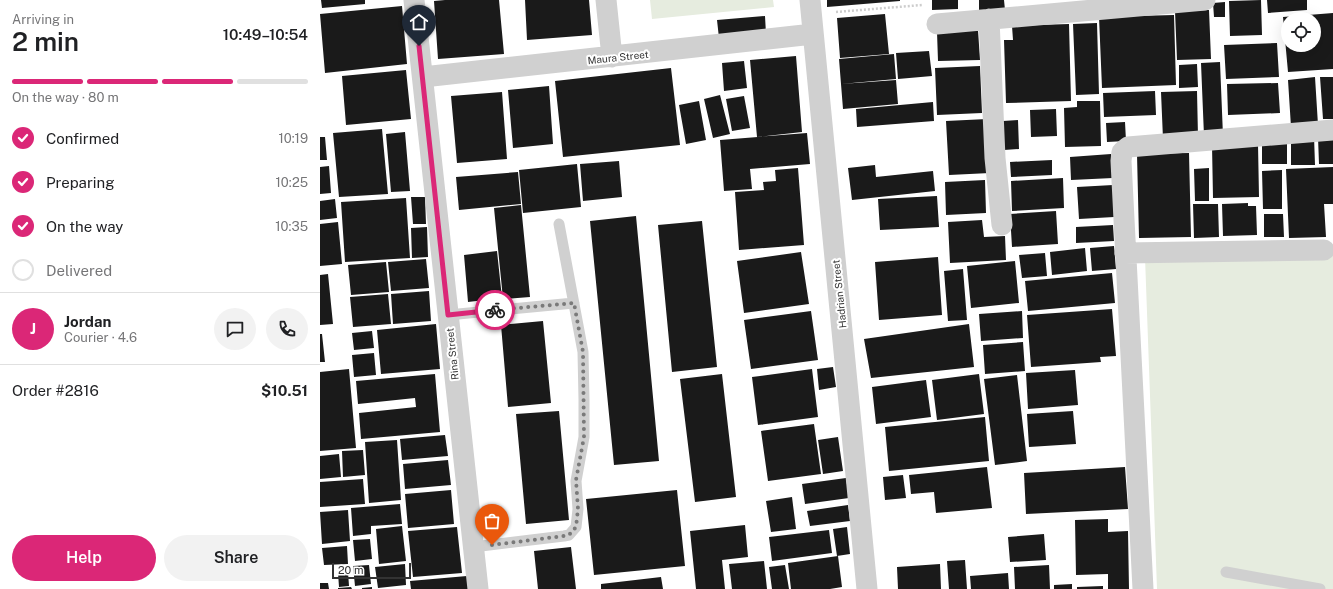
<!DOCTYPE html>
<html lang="en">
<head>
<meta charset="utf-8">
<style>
	:root { --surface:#fff; --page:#f2f2f2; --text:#202124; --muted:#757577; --line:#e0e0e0; --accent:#db2777 }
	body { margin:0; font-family:"Public Sans",sans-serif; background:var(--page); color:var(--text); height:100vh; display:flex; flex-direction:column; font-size:15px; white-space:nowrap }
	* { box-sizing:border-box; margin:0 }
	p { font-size:13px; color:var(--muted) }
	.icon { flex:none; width:22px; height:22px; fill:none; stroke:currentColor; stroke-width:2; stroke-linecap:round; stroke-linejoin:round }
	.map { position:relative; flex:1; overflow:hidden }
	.side { display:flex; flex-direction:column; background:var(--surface); width:320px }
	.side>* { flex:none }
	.tools { position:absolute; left:961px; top:12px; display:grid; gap:8px }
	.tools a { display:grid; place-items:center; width:40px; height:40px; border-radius:50%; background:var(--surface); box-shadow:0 4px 16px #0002; font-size:20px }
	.scale { position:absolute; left:12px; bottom:10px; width:79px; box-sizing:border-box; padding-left:4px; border:2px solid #333; border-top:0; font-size:11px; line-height:14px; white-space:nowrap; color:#333; -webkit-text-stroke:3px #fff; paint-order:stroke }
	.pin { position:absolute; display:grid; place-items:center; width:34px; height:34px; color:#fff; margin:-41px -17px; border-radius:50% 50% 50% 0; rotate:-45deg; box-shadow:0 0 4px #0007 }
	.pin .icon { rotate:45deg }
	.courier { position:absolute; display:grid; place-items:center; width:40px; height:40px; margin:-20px; border:3px solid #db2777; border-radius:50%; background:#fff; color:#222; box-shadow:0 1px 5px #0007 }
	.overview em { font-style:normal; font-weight:600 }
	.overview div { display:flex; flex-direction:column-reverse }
	.overview { display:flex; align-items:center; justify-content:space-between; height:68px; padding:0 12px }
	h1 { font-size:26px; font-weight:600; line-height:30px }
	.bar { display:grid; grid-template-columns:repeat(4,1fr); gap:6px 4px; align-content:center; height:48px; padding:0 12px }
	.bar i { height:5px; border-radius:3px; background:var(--line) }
	.bar .on { background:var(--accent) }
	.bar p { grid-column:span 4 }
	.line { display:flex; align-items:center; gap:10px; padding:0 12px; border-top:1px solid var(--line) }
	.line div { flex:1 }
	.round { display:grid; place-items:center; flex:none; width:42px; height:42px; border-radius:21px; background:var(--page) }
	ol { padding:0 12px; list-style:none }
	li { display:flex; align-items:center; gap:12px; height:44px }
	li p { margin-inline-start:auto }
	li .icon { padding:4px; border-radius:50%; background:var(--accent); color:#fff; stroke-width:4 }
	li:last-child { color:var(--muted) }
	li i { width:22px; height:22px; border:2px solid var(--line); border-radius:50% }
	.button { display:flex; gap:8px; margin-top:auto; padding:8px 12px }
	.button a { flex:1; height:46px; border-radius:24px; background:var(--accent); color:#fff; font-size:16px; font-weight:600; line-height:46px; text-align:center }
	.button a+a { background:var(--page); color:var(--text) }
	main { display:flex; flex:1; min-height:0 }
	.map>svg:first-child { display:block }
	.green { fill:#e6ecdf }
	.building { fill:#1a1a1a; fill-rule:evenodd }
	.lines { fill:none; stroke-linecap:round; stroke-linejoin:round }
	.path { stroke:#cdcdcd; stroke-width:2.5; stroke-dasharray:2 2; stroke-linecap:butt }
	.lane { stroke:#d0d0d0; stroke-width:11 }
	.street { stroke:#d0d0d0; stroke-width:21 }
	.done { stroke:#7a7a7a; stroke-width:4; stroke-dasharray:0 7.2 }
	.route { stroke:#db2777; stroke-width:5 }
	.labels { text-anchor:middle; stroke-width:4; stroke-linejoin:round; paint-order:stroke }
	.street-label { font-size:10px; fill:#333; stroke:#fff }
</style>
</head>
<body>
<main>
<section class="side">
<div class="overview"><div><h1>2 min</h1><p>Arriving in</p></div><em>10:49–10:54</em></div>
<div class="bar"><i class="on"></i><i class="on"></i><i class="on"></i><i></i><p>On the way · 80 m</p></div>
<ol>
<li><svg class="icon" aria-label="check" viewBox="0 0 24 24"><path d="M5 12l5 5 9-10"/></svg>Confirmed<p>10:19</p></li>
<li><svg class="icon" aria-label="check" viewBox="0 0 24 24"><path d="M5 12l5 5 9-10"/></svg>Preparing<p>10:25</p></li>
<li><svg class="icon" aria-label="check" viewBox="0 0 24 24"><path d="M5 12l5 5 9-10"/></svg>On the way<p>10:35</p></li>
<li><i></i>Delivered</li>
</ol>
<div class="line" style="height:72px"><b class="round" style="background:var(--accent);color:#fff">J</b><div><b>Jordan</b><p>Courier · 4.6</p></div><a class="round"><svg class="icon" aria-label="chat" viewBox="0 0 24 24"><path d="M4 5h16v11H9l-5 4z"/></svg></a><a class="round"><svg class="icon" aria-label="phone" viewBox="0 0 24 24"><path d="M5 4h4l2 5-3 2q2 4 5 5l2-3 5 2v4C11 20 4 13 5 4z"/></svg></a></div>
<div class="line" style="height:52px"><div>Order #2816</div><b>$10.51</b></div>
<div class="button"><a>Help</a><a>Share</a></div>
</section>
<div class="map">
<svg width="1013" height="589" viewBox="0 0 1013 589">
	<rect width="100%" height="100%" fill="#fff"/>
	<path class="green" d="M330,0H453L454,7L332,19Z
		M1013,255V589H837L825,257Z"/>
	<path class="building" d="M1,0H45V4L2,8Z
		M125,0H179L184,54L118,59L114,1Z
		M205,0H269L272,35L207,40Z
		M507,0H580V1L507,7Z
		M612,0H638V9L612,10Z
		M659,0H684L685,10H659Z
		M941,0L942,35L910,36L909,1Z
		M947,0H987V10L948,13Z
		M905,2V17H894L893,3Z
		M82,6L87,64L5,73L0,14Z
		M889,10L891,59L857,60L855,11Z
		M1013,13V69L968,72L963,17ZM968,19H994V45H968Z
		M565,14L569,54L520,58L517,18Z
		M854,15L856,85L782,88L779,17Z
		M445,16L446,34L399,38L397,20Z
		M777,23L779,94L756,95L753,24Z
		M749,24L751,101L686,103L684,40H693L692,26Z
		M658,30L660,60L618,61L617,32Z
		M957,43L959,77L906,79L904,45Z
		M609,51L612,76L578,79L576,53Z
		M574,54L576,79L521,84L519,59Z
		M476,56L482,132L437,137L430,60Z
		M424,61L427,88L404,91L402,63Z
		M900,62L903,136H884L881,63Z
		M877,64L878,87L859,88V65Z
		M660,66L662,113L617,115L615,68Z
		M351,68L360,145L243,157L235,81Z
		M86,70L91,119L26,125L22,76Z
		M995,77L998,125L971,127L968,80Z
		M1000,77H1013V119H1003Z
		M576,80L578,104L523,109L521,84Z
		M958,83L960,113L908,115L907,84Z
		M229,86L233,144L193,148L188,90Z
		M835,91L836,115L784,117L783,93Z
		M877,91L878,137L843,139L841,92Z
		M182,92L187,159L137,163L131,96Z
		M400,95L410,134L393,138L384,99Z
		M424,96L430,128L412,131L406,99Z
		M379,101L386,140L366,144L359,105Z
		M757,101H780L781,146L745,147L744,108L757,107Z
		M613,102L614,121L537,127L536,109Z
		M736,109L737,136L711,137L710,110Z
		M667,119L670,173L629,175L626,121Z
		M698,120L699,149L684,150L683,121Z
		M805,122L806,141L787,142L786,123Z
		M62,129L68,194L19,197L13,133Z
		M85,132L90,191L71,192L66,134Z
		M487,133L490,164L430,169L432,189L404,191L400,140Z
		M994,136L995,165H971V137Z
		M0,137H5L7,160H0Z
		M998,137H1013V164H999Z
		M938,144L939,197L893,198L892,145Z
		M942,144H967V164H942Z
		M869,153L871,237L819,238L817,154Z
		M791,154L793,178L751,180L750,157Z
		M732,160V175L691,177L690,162Z
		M299,161L302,197L263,201L260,164Z
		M257,164L261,207L203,213L199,170Z
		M555,165L556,177L613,171L615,191L532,200L528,168Z
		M9,166L11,193L0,194V167Z
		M1013,167V204H1004L1006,237L969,238L966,169Z
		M478,168L484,245L419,250L415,192L444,190L443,182L456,181L455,170Z
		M889,168V201H875L874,169Z
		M962,170V209H943L942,171Z
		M198,172L201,204L139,210L136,177Z
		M743,178L744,208L692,211L691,181Z
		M665,180L666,213L626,215L625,182Z
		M793,185L794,217L759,219L757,187Z
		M617,196L619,227L560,230L558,199Z
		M91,197H105L106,224H93Z
		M86,198L90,258L25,262L21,202Z
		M15,199L17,218L0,220V201Z
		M928,203V206H936L937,235L903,236L902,204Z
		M873,204H898L899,237L874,238Z
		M201,205L210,297L183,299L174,208Z
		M736,211L738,244L692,247L690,214Z
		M944,214H963L964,237H944Z
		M316,216L339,461L294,465L270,221Z
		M662,220L664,237L685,236L686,260L630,263L628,222Z
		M382,221L397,367L352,372L338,225Z
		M18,222L22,264L0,266V224Z
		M793,225L794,241L756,243V227Z
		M107,227L108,257L92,258L91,228Z
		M794,246L796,269L772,271L770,248Z
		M765,248L767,271L732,275L730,252Z
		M177,251L182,298L148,302L144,255Z
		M481,252L489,304L424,313L417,261Z
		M725,253L727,276L702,278L699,255Z
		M618,257L622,315L559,320L555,262Z
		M106,259L109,288L71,291L68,262Z
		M695,261L699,303L651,308L647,266Z
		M66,262L69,292L31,295L28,265Z
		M643,269L647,320L628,321L624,271Z
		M792,273L795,303L708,311L705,281Z
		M8,274L13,324L0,325V275Z
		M109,291L111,321L73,324L71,294Z
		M68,294L71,324L33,327L30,297Z
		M792,309L796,356L780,357L781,362L711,367L707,315Z
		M491,311L498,360L431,369L424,320Z
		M702,311L703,338L661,341L659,314Z
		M223,321L231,403L188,407L181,325Z
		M116,324L120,369L61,374L57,330Z
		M649,324L654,367L551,378L544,339Z
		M52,331L54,348L34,350L32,333Z
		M0,334H2L5,362H0Z
		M703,342L705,371L665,374L663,345Z
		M54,353L56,375L34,377L32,355Z
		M513,367L516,387L499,390L497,369Z
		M29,369L36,448L0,451V372Z
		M492,369L498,417L438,425L432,377Z
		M755,370L758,405L708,409L706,373Z
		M115,374L120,432L41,439L39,413L96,407L95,398L38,404L36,381Z
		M402,374L416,497L375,502L360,379Z
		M659,374L664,414L617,420L612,380Z
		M697,375L707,461L675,465L664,379Z
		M606,380L611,417L556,424L552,387Z
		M239,411L249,520L206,524L196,414Z
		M753,411L756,444L709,447L707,414Z
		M665,417L669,461L569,471L565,427Z
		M494,424L501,474L448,481L441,431Z
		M125,435L128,456L82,460L80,439Z
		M518,437L523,471L503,474L498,440Z
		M77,440L81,500L49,503L45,442Z
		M43,450L45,475L23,477L22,451Z
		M19,454L21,477L0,479V456Z
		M128,460L131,485L85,489L83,464Z
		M667,467L672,508L616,513L614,492L591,494L589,475Z
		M805,467L808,509L706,514L704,473Z
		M583,475L586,498L565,500L563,477Z
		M526,478L529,498L485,504L482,484Z
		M43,479L45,504L0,507V482Z
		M131,490L134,524L88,528L85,494Z
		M357,490L365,566L274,575L266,499Z
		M472,497L476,529L451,532L446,501Z
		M80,504L82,524L51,526V534L33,536L31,508Z
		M528,505L530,521L490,526L487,511Z
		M28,510L30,541L2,544L0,512Z
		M788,519V532L808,531L809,589H788V574L756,575L755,520Z
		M425,525L428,557L402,560L405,589H376L370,531Z
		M82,526L86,561L59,564L56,529Z
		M137,527L142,573L93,577L88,531Z
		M527,527L530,554L517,556L513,529Z
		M509,530L512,553L452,561L449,537Z
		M724,534L726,560L690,562L688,537Z
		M50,539L52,559L35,561L33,540Z
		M27,546L28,564L4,565L2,548Z
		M251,547L256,589H218L214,551Z
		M518,556L522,587L510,589H471L468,563Z
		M645,560L647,589H629L627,561Z
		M444,561L447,589H412L409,564Z
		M85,564L86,585L58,588L55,567Z
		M620,564L621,589H578L577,567Z
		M49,565L51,584L35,586L33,566Z
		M465,565L469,589H452L449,567Z
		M729,565L730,589H695L694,567Z
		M28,572L29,586L19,587L18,573Z
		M688,573L689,589H651L650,576Z
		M147,576L149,589H91L90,581Z
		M341,577L343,589H281V584Z
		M0,583H8L9,589H0Z
		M752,584V589H734V585Z
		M783,586V589H757V587Z
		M31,587L32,589H18V588Z
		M52,587V589H42V588Z"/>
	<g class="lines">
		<path class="path" d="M516,12L602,5"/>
		<path class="lane" d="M128,315L254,303
			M153,547L244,536L249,535L256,527L258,509L256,481L264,437V400L263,352L239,224
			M906,572L1000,589"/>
		<path class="street" d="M94,0L158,589
			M286,0L292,57
			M490,0L547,589
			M669,19L675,158L682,225
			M617,24L885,0
			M103,77L493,34
			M805,253L1004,250
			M823,589L801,161L802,152L808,147L1013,130"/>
	</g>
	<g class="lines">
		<path class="done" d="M172,545L244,536L249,535L256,527L258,509L256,480L264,437L263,352L254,303L175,310"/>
		<path class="route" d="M99,46L128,315L175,310"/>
	</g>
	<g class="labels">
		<g class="street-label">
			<text transform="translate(298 57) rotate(-6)" y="4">Maura Street</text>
			<text transform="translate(519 294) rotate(-96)" y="4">Hadrian Street</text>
			<text transform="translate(132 354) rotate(-96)" y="4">Rina Street</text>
		</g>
	</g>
</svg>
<div class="tools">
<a><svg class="icon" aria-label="locate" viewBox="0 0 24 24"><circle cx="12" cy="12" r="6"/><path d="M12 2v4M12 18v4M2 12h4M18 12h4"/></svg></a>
</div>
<div class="scale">20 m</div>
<div class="pin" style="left:172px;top:545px;background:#ea580c"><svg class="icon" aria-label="bag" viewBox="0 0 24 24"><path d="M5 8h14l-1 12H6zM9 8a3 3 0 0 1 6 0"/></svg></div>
<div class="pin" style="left:99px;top:46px;background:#1f2937"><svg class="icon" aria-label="home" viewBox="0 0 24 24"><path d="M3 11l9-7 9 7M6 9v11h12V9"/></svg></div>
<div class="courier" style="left:175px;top:310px"><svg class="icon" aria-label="bike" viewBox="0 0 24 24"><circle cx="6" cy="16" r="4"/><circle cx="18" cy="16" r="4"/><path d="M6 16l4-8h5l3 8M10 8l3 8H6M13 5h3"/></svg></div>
</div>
</main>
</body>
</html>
